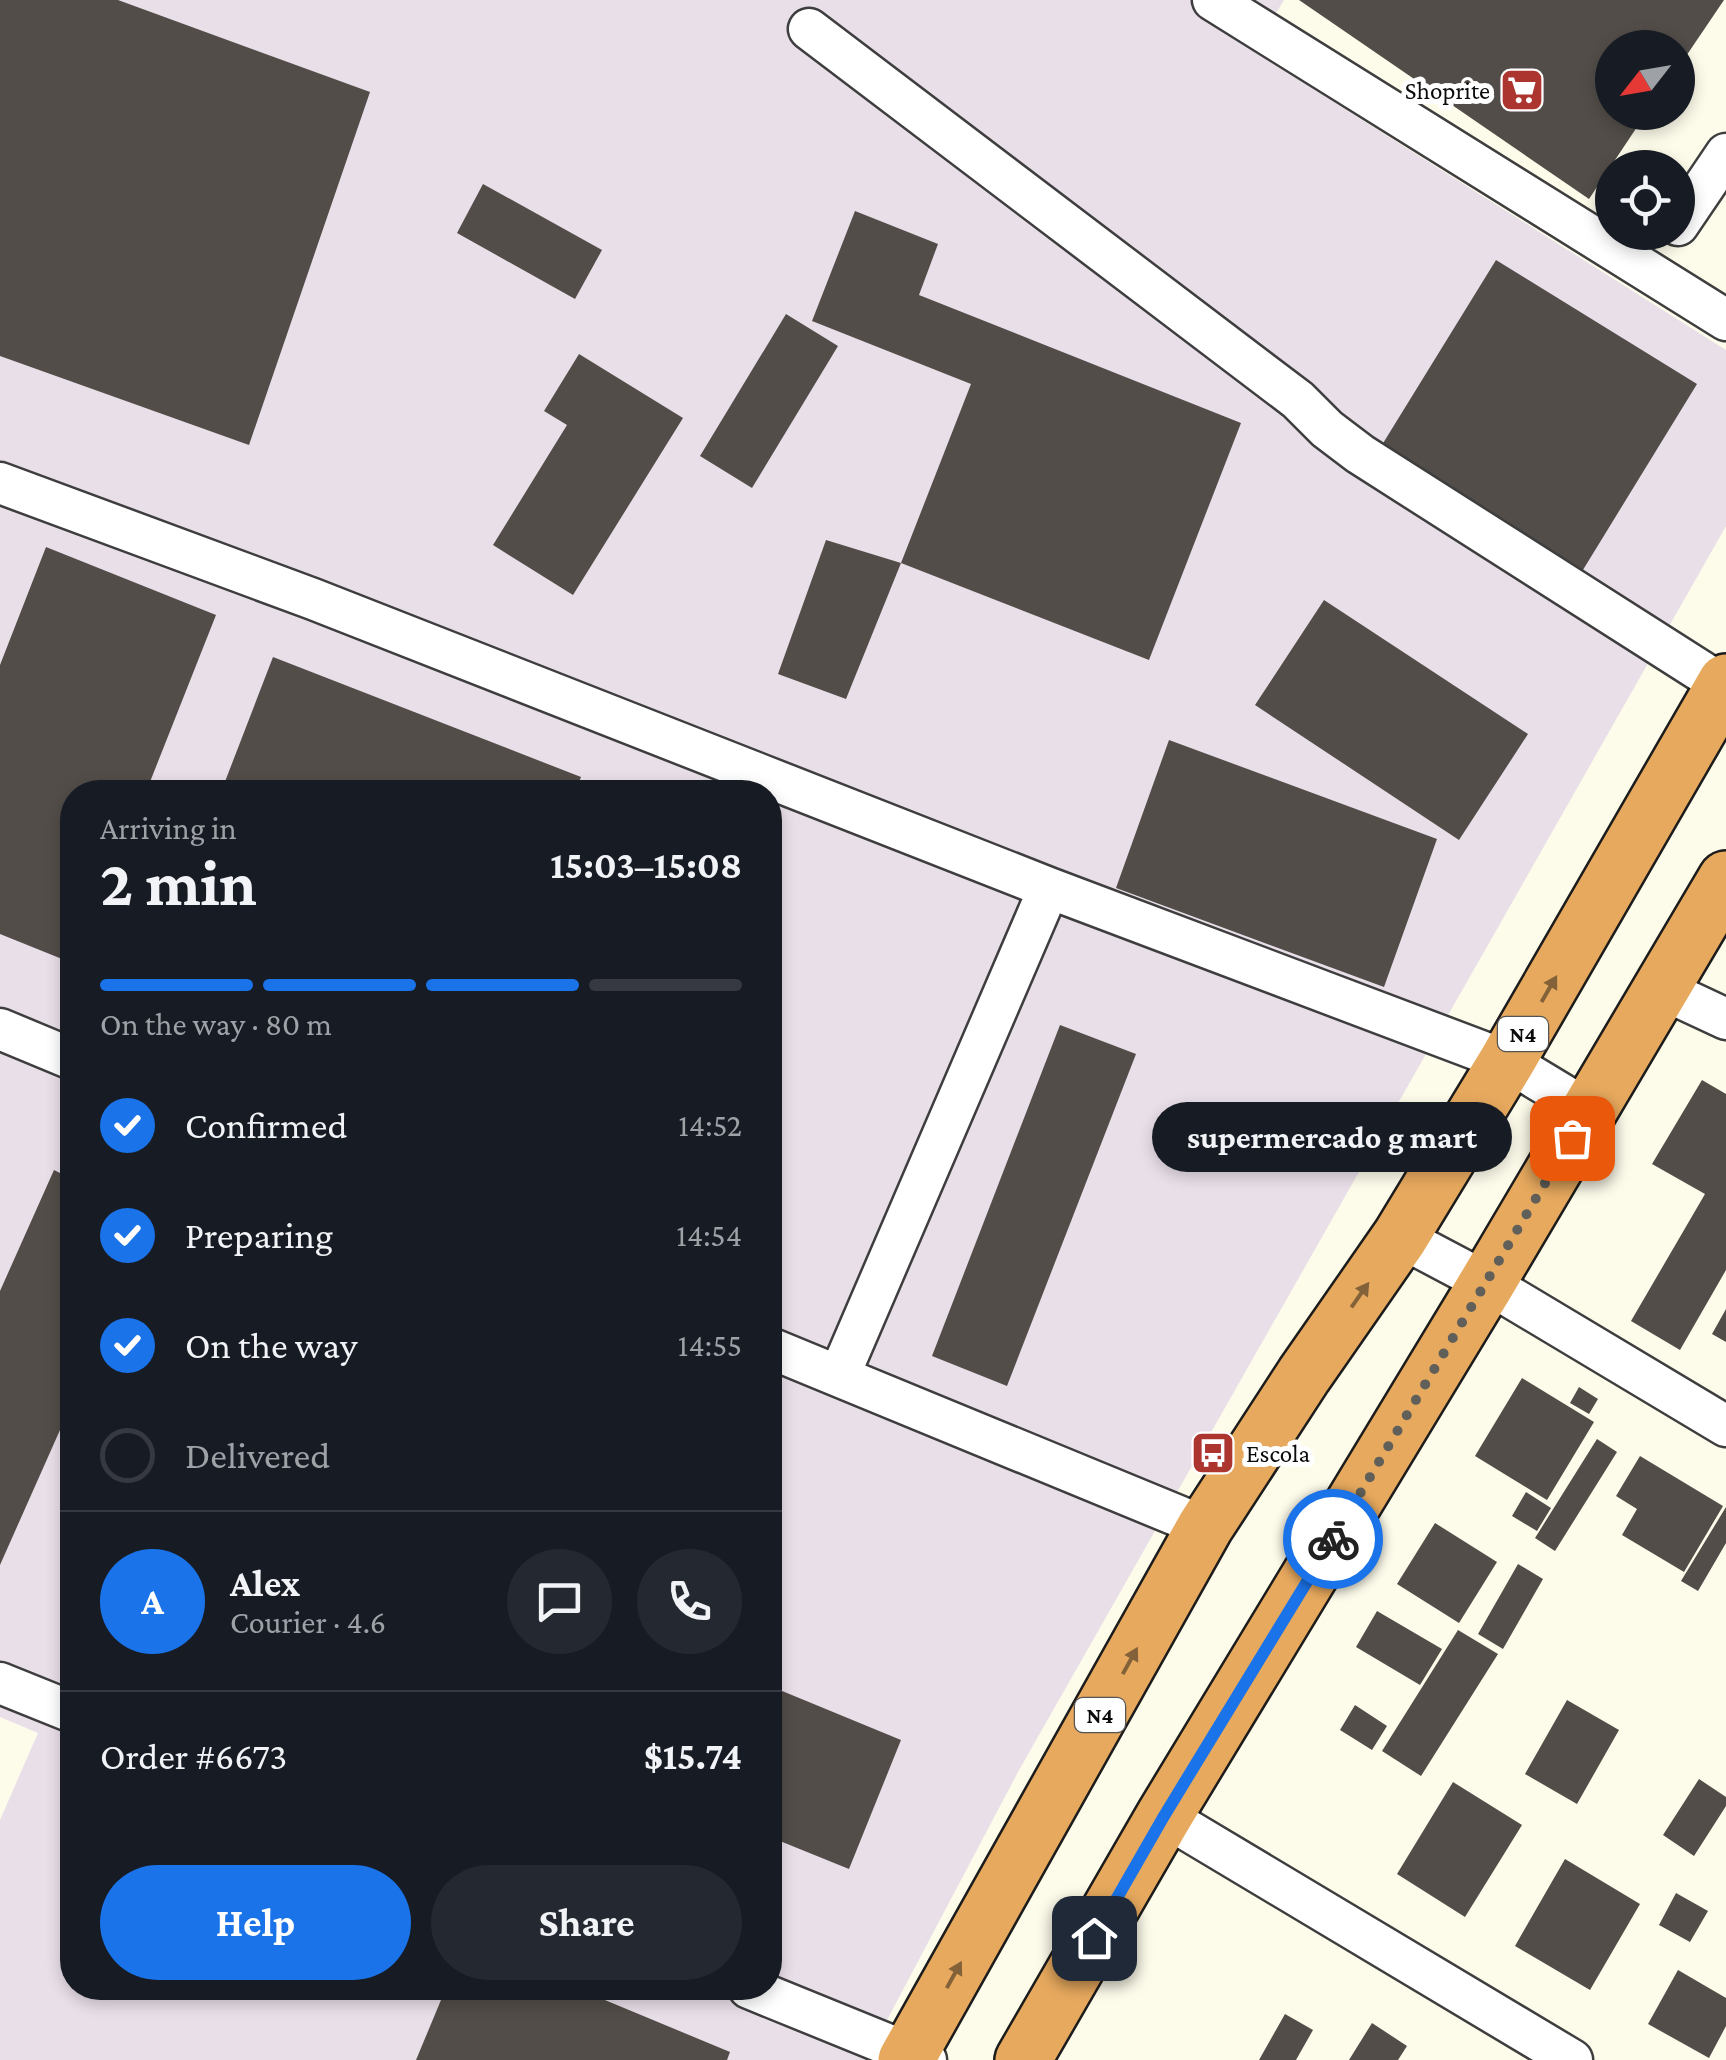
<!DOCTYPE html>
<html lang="en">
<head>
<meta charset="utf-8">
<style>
	:root { --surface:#171b24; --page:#242831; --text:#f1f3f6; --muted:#9ea1a6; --line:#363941; --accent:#1a73e8 }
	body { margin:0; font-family:"Crimson Pro",serif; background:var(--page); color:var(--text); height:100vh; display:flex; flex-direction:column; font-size:38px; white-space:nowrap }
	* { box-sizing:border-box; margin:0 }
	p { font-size:32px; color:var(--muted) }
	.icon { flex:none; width:55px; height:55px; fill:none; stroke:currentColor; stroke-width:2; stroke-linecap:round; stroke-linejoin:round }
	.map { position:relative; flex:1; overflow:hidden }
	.sheet { position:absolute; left:60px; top:780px; width:722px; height:1220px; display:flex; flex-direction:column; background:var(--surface); border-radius:40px; box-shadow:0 5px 15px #0003 }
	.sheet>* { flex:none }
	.needle { width:65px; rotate:239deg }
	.buttons { position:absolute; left:1595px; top:30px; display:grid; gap:20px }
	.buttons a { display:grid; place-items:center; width:100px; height:100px; border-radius:50%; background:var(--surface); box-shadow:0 5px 15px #0003; font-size:50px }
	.pin { position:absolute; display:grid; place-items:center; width:85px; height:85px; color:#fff; margin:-42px; border-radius:20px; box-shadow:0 5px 15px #0006 }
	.courier { position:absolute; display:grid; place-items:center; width:100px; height:100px; margin:-50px; border:8px solid #1a73e8; border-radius:50%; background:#fff; color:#222; box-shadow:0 2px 12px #0007 }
	.bubble { position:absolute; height:70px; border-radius:35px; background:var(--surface); box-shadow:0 5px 15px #0003; font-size:32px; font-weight:700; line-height:70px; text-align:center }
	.headline em { font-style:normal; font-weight:700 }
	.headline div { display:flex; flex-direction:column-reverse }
	.headline { display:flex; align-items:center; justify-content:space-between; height:170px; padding:0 40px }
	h1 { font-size:65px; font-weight:700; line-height:75px }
	.bar { display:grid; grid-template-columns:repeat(4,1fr); gap:15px 10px; align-content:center; height:120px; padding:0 40px }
	.bar i { height:12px; border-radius:8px; background:var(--line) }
	.bar .on { background:var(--accent) }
	.bar p { grid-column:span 4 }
	.line { display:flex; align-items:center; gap:25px; padding:0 40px; border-top:2px solid var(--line) }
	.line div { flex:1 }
	.round { display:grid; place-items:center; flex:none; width:105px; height:105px; border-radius:52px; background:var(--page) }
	ol { padding:0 40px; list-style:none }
	li { display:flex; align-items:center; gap:30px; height:110px }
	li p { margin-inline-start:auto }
	li .icon { padding:10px; border-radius:50%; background:var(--accent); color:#fff; stroke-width:4 }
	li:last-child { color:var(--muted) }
	li i { width:55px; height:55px; border:5px solid var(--line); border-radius:50% }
	.button { display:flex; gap:20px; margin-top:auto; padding:20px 40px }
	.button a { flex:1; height:115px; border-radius:60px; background:var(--accent); color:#fff; font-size:40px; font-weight:700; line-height:115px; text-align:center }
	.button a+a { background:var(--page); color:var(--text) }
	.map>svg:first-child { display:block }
	.industrial { fill:#e9dfe9; fill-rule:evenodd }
	.building { fill:#524d48 }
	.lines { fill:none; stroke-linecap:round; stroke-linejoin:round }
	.minor-casing { stroke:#3e3e3e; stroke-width:45 }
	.highway-casing { stroke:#1c1c1c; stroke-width:60 }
	.minor { stroke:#fff; stroke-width:40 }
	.highway { stroke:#e7a95e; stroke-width:55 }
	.oneway { fill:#846239 }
	.done { stroke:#605f59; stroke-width:10; stroke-dasharray:0 18 }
	.route { stroke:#1a73e8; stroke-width:12 }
	.labels { text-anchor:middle; stroke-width:10; stroke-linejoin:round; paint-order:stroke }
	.shield { fill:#fff; stroke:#545454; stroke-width:2.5 }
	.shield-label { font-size:22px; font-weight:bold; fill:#0b0b0b }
	.poi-label { font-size:25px; fill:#0b0b0b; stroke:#fff; text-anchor:end }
</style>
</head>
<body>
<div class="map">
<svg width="1726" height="2060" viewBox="0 0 1726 2060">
	<rect width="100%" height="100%" fill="#fdfbea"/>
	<path class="industrial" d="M0,0H1284L1253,51L1726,350V526L1018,1772L866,2060H0V1820L38,1733L0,1717ZM72,792H770V1988H72Z"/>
	<path class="building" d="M0,0H118L370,92L249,445L0,356Z
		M1299,0H1724L1678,68V48H1612V112H1647L1589,199Z
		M483,184L602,250L575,299L457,233Z
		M855,211L938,244L919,295L1241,423L1149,660L901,563L971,384L812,321Z
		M1496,260L1697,384L1578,578L1377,453Z
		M786,314L838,346L752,488L700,456Z
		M579,354L683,418L573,595L493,545L567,425L544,411Z
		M826,540L901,563L846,699L778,674Z
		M46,547L216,615L146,792H72V963L0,934V665Z
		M1324,600L1528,734L1459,840L1255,705Z
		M273,657L581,777L575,792H221Z
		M1169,740L1437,839L1384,987L1116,888Z
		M1060,1025L1136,1054L1007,1386L932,1356Z
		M1702,1080L1726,1094V1270L1680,1350L1631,1321L1705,1194L1652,1164Z
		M54,1170L72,1179V1403L0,1565V1291Z
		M1726,1309V1342L1712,1334Z
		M1522,1378L1594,1422L1547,1500L1475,1456Z
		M1579,1387L1598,1399L1589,1414L1570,1403Z
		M1597,1439L1617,1452L1555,1551L1535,1538Z
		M1640,1456L1723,1506L1684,1572L1622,1535L1637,1509L1616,1496Z
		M1526,1492L1551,1508L1537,1531L1512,1516Z
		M1726,1507V1543L1698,1591L1681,1581Z
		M1435,1523L1497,1562L1459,1623L1397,1584Z
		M1518,1564L1543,1579L1503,1649L1478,1634Z
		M1377,1611L1442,1649L1420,1685L1356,1647Z
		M1458,1630L1498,1654L1421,1776L1382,1751Z
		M770,1686L901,1740L849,1869L770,1837Z
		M1567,1700L1619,1730L1577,1804L1525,1774Z
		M1355,1705L1387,1726L1372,1750L1340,1730Z
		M1699,1779L1726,1797V1806L1694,1856L1663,1835Z
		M1453,1782L1522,1825L1465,1917L1397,1874Z
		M1565,1859L1640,1904L1590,1990L1515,1946Z
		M1676,1893L1708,1911L1690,1942L1659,1925Z
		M1678,1970L1726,1998V2026L1709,2058L1648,2024Z
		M446,1988H576L730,2052L727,2060H416Z
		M1285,2014L1313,2030L1296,2060H1259Z
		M1372,2023L1407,2046L1398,2060H1349Z"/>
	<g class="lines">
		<defs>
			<path id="minor" d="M1213,0L1726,320
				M809,29L1298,400L1327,429L1360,454L1724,686
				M1678,225L1726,154
				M0,483L313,599L1049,888L1507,1061L1588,1110
				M1662,989L1726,1019
				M0,1029L72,1059
				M1400,1237L1487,1283L1726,1426
				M770,1348L1205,1527
				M839,1376L1049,888
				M0,1683L72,1712
				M1164,1816L1572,2060
				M749,1988L926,2060"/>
			<path id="highway" d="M906,2060L1205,1527L1304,1375L1400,1237L1507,1061L1726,682
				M1023,2060L1164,1816L1487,1283L1726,879"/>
		</defs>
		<use href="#minor" class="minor-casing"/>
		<use href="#highway" class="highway-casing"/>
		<use href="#minor" class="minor"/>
		<use href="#highway" class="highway"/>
	</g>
	<defs><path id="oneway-solid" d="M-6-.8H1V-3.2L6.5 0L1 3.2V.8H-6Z" transform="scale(2.5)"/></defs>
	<g class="oneway">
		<use href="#oneway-solid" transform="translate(1549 989) rotate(-60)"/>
		<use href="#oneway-solid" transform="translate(1360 1295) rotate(-55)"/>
		<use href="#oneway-solid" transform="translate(1130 1661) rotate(-61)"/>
		<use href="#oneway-solid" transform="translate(954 1975) rotate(-61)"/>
	</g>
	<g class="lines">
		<path class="done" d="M1333,1539L1572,1138"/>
		<path class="route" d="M1094,1938L1164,1816L1333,1539"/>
	</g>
	<defs>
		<symbol id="supermarket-square" viewBox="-11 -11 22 22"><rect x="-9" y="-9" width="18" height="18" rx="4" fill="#ad3530" stroke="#fff"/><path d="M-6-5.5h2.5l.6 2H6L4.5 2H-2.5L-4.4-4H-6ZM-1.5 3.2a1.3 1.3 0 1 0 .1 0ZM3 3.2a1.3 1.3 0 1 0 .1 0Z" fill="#fff"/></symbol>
		<symbol id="bus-square" viewBox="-11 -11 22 22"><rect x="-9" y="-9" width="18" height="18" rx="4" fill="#ad3530" stroke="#fff"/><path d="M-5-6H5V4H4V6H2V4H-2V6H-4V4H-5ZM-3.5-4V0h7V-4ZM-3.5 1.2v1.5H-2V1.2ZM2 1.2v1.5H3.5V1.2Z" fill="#fff"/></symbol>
	</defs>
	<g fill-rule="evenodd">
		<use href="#supermarket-square" x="1497" y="65" width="50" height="50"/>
		<use href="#bus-square" x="1188" y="1428" width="50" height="50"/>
	</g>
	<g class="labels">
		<g class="shield">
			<rect x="1498" y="1017" width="50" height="34" rx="8"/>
			<rect x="1075" y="1698" width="50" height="34" rx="8"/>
		</g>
		<g class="shield-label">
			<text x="1523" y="1042">N4</text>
			<text x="1100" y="1723">N4</text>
		</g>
		<g class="poi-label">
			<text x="1490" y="99">Shoprite</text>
			<text x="1246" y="1462" text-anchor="start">Escola</text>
		</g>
	</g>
</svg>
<div class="buttons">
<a><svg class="needle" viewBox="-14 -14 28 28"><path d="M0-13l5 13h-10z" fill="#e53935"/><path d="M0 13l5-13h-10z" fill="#9ea1a6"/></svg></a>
<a><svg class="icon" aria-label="locate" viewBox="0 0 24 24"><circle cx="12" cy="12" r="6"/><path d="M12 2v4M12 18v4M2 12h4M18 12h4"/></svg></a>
</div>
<div class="pin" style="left:1572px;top:1138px;background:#ea580c"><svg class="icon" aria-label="bag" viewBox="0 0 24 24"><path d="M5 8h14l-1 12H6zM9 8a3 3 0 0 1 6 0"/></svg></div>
<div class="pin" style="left:1094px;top:1938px;background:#1f2937"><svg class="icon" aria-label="home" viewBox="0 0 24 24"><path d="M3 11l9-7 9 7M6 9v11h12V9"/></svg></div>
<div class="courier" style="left:1333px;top:1539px"><svg class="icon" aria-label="bike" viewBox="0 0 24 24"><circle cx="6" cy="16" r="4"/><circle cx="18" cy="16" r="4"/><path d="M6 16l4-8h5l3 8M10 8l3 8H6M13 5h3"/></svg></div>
<div class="bubble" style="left:1152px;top:1102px;width:360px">supermercado g mart</div>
<section class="sheet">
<div class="headline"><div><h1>2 min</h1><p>Arriving in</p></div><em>15:03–15:08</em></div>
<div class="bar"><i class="on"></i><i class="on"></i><i class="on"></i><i></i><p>On the way · 80 m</p></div>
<ol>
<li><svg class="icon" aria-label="check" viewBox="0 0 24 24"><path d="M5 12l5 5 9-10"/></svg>Confirmed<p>14:52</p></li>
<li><svg class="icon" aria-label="check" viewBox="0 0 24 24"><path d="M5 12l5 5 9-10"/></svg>Preparing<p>14:54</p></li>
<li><svg class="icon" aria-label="check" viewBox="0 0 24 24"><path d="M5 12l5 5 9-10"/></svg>On the way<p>14:55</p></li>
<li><i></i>Delivered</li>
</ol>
<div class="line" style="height:180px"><b class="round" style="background:var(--accent);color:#fff">A</b><div><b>Alex</b><p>Courier · 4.6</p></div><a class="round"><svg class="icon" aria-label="chat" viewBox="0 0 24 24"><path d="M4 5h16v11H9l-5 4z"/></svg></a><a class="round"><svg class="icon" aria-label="phone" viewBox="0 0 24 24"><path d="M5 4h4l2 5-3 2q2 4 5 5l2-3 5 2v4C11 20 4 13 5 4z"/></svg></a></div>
<div class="line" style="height:130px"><div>Order #6673</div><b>$15.74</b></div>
<div class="button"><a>Help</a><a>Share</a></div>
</section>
</div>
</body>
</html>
